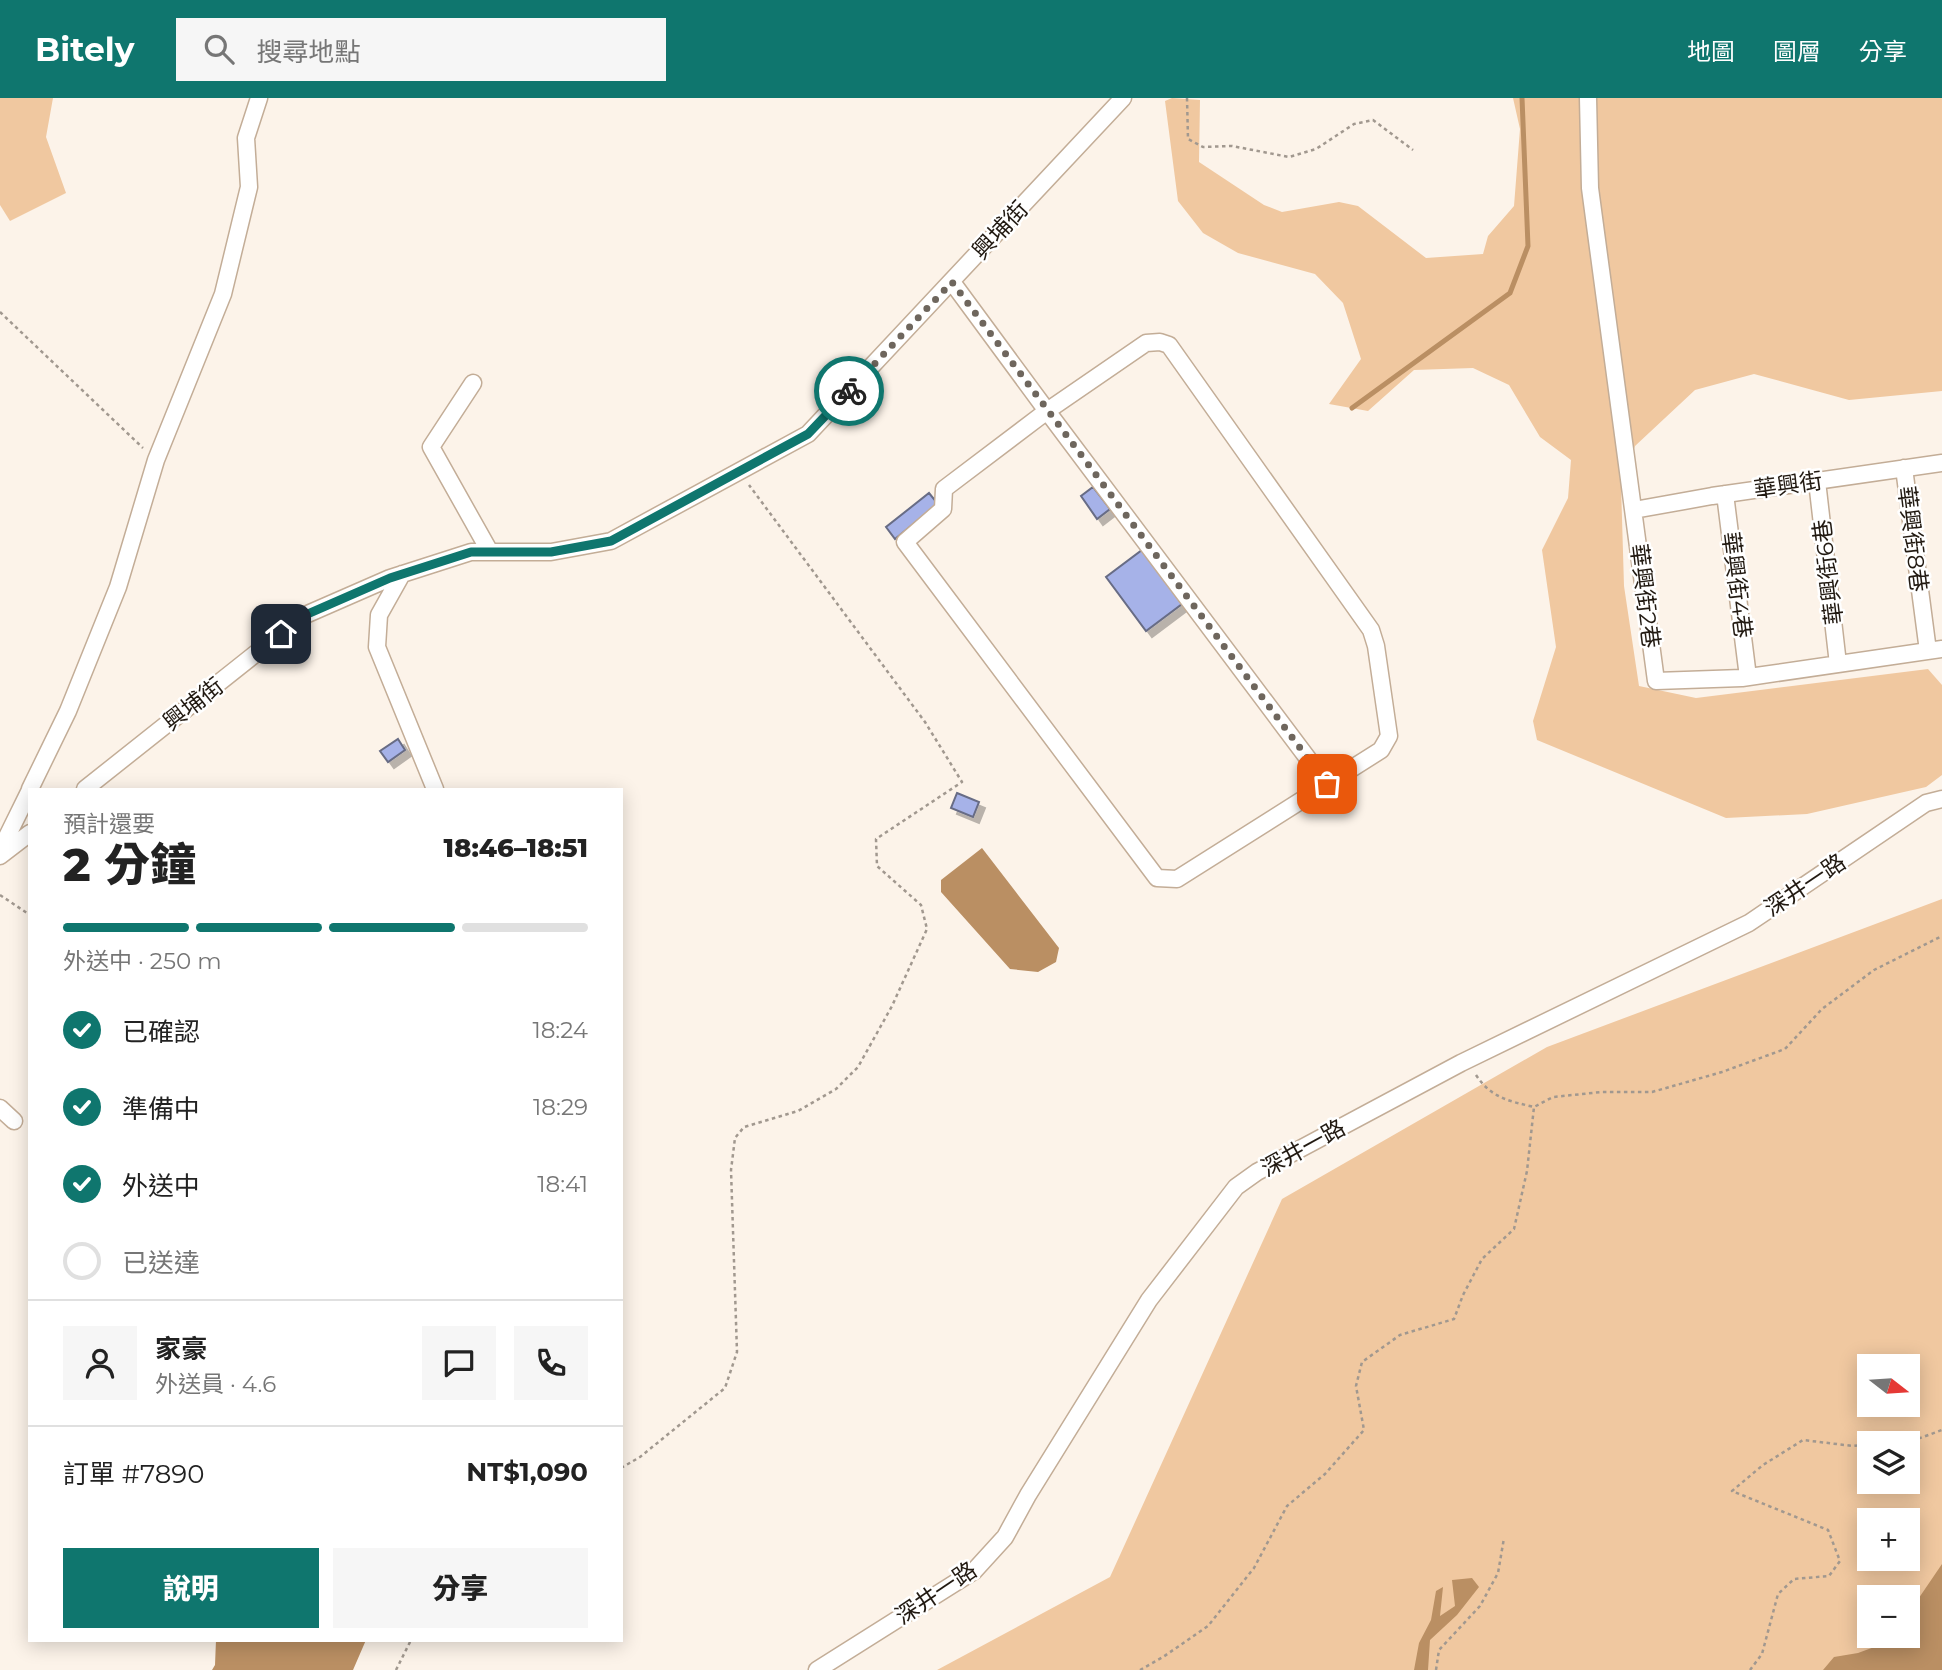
<!DOCTYPE html>
<html lang="zh-TW">
<head>
<meta charset="utf-8">
<style>
	:root { --surface:#fff; --page:#f6f6f6; --text:#222; --muted:#767676; --line:#e0e0e0; --accent:#0f766e }
	body { margin:0; font-family:Montserrat,"Noto Sans TC",sans-serif; background:var(--page); color:var(--text); height:100vh; display:flex; flex-direction:column; font-size:26px; white-space:nowrap }
	* { box-sizing:border-box; margin:0 }
	p { font-size:23px; color:var(--muted) }
	.icon { flex:none; width:38px; height:38px; fill:none; stroke:currentColor; stroke-width:2; stroke-linecap:round; stroke-linejoin:round }
	.map { position:relative; flex:1; overflow:hidden }
	.sheet { position:absolute; left:28px; top:690px; width:595px; height:854px; display:flex; flex-direction:column; background:var(--surface); border-radius:0px; box-shadow:0 4px 18px #0003 }
	.sheet>* { flex:none }
	.needle { width:46px; rotate:107deg }
	.buttons { position:absolute; left:1857px; top:1256px; display:grid; gap:14px }
	.buttons a { display:grid; place-items:center; width:63px; height:63px; border-radius:0px; background:var(--surface); box-shadow:0 4px 18px #0003; font-size:35px }
	.pin { position:absolute; display:grid; place-items:center; width:60px; height:60px; color:#fff; margin:-30px; border-radius:14px; box-shadow:0 4px 10px #0006 }
	.courier { position:absolute; display:grid; place-items:center; width:70px; height:70px; margin:-35px; border:5px solid #0f766e; border-radius:50%; background:#fff; color:#222; box-shadow:0 2px 9px #0007 }
	.summary em { font-style:normal; font-weight:800 }
	.summary div { display:flex; flex-direction:column-reverse }
	.summary { display:flex; align-items:center; justify-content:space-between; height:119px; padding:0 35px }
	h1 { font-size:46px; font-weight:800; line-height:52px }
	.bar { display:grid; grid-template-columns:repeat(4,1fr); gap:10px 7px; align-content:center; height:84px; padding:0 35px }
	.bar i { height:9px; border-radius:5px; background:var(--line) }
	.bar .selected { background:var(--accent) }
	.bar p { grid-column:span 4 }
	.line { display:flex; align-items:center; gap:18px; padding:0 35px; border-top:2px solid var(--line) }
	.line div { flex:1 }
	.round { display:grid; place-items:center; flex:none; width:74px; height:74px; border-radius:0px; background:var(--page) }
	ol { padding:0 35px; list-style:none }
	li { display:flex; align-items:center; gap:21px; height:77px }
	li p { margin-inline-start:auto }
	li .icon { padding:7px; border-radius:50%; background:var(--accent); color:#fff; stroke-width:4 }
	li:last-child { color:var(--muted) }
	li i { width:38px; height:38px; border:4px solid var(--line); border-radius:50% }
	.primary-button { display:flex; gap:14px; margin-top:auto; padding:14px 35px }
	.primary-button a { flex:1; height:80px; border-radius:0px; background:var(--accent); color:#fff; font-size:28px; font-weight:800; line-height:80px; text-align:center }
	.primary-button a+a { background:var(--page); color:var(--text) }
	header { display:flex; align-items:center; gap:42px; box-sizing:border-box; height:98px; padding:0 35px; background:var(--accent); color:#fff }
	header strong { font-size:33px }
	nav { display:flex; gap:38px; margin-inline-start:auto; font-size:24px }
	.search { width:490px; height:63px; background:var(--page); display:flex; align-items:center; gap:18px; box-sizing:border-box; padding:0 24px; border-radius:0px; color:var(--muted); font-size:26px }
	.map>svg:first-child { display:block }
	.green { fill:#f0c8a0; fill-rule:evenodd }
	.water { fill:#ba8f63 }
	.lines { fill:none; stroke-linecap:round; stroke-linejoin:round }
	.stream { stroke:#ba8f63; stroke-width:5 }
	.building { fill:#a6b2e8; stroke:#676c85; stroke-width:2; filter:url(#shadow) }
	.minor-casing { stroke:#c3ad97; stroke-width:19 }
	.path { stroke:#a1988f; stroke-width:2.5; stroke-dasharray:3.5 3.5; stroke-linecap:butt }
	.minor { stroke:#fff; stroke-width:16 }
	.done { stroke:#6e665d; stroke-width:7; stroke-dasharray:0 12.6 }
	.route { stroke:#0f766e; stroke-width:9 }
	.labels { text-anchor:middle; stroke-width:5; stroke-linejoin:round; paint-order:stroke }
	.street-label { font-size:23px; fill:#221a12; stroke:#fff }
</style>
</head>
<body>
<header>
<strong>Bitely</strong>
<div class="search"><svg class="icon" aria-label="search" viewBox="0 0 24 24"><circle cx="10" cy="10" r="6"/><path d="M15 15l6 6"/></svg>搜尋地點</div>
<nav><a>地圖</a><a>圖層</a><a>分享</a></nav>
</header>
<div class="map">
<svg width="1942" height="1572" viewBox="0 0 1942 1572">
	<defs>
		<filter id="shadow"><feDropShadow dx="6" dy="6" stdDeviation="0" flood-color="#0004"/></filter>
	</defs>
	<rect width="100%" height="100%" fill="#fcf3e9"/>
	<path class="green" d="M0,0H53L46,39L66,95L10,123L0,107Z
		M1172,0L1200,2L1199,64L1264,107L1282,114L1339,104L1358,108L1426,160L1483,156L1488,138L1514,108L1520,31L1513,0H1942V293L1849,302L1754,276L1695,292L1635,348L1621,386L1624,488L1639,588L1696,600L1928,571L1942,587V677L1926,689L1807,716L1726,720L1537,642L1533,623L1556,549L1542,452L1568,400L1571,362L1540,339L1509,287L1473,270L1414,272L1368,313L1329,306L1361,261L1343,205L1315,176L1238,155L1203,135L1178,103L1165,3Z
		M1942,801V1572H937L1110,1479L1282,1101L1547,949ZM1869,1269H1908V1307H1869ZM1869,1346H1908V1384H1869ZM1869,1423H1908V1461H1869ZM1869,1500H1908V1538H1869Z"/>
	<path class="water" d="M982,750L1059,850L1056,864L1038,874L1010,871L941,794V782Z
		M1942,1466V1572H1823L1834,1559L1858,1555L1888,1544L1892,1538H1908V1516Z
		M1472,1480L1479,1489L1457,1517L1430,1542L1428,1572H1414L1419,1545L1431,1522L1436,1493L1443,1489L1440,1518L1455,1508L1452,1482Z
		M216,1542H366L353,1572H212L215,1567Z"/>
	<g class="lines">
		<path class="stream" d="M1352,310L1510,195L1528,148L1522,0"/>
	</g>
	<path class="building" d="M1093,389L1110,411L1097,421L1081,398Z
		M929,395L938,406L895,441L886,429Z
		M1142,452L1182,506L1146,533L1106,479Z
		M398,641L405,652L388,664L380,653Z
		M957,695L979,704L973,719L951,710Z"/>
	<g class="lines">
		<defs>
			<path id="minor" d="M1588,0L1590,90L1656,583L1742,580L1942,551
				M952,184L1047,313L1146,245L1160,244L1169,247L1371,532L1376,548L1389,638L1381,652L1177,781L1157,780L905,444L943,411L944,391L1047,313L1327,686
				M473,285L431,349L490,454
				M1904,370L1928,553
				M1817,383L1838,566
				M1725,396L1748,579
				M1634,412L1712,398L1942,365
				M402,476L379,517L377,549L435,691
				M30,691L68,613L118,489L156,362L223,196L249,89L246,40L259,0
				M85,691L303,518L390,480L471,454H551L611,443L808,336L1123,0
				M0,753L30,692
				M0,758L30,735
				M0,1010L14,1023
				M817,1572L974,1473L1005,1439L1028,1397L1149,1202L1236,1089L1257,1074L1461,965L1749,825L1926,705L1942,701"/>
		</defs>
		<use href="#minor" class="minor-casing"/>
		<path class="path" d="M1187,0L1188,41L1203,49L1232,48L1289,59L1316,51L1354,26L1373,22L1413,52
			M0,214L143,350
			M0,797L30,817
			M1476,977C1491,1000 1509,1003 1534,1009L1553,999L1602,994H1652L1722,974L1785,951L1822,911L1874,872L1942,838
			M1877,1346L1912,1343L1942,1332
			M621,1370L640,1359L725,1290L737,1254L731,1072L735,1040L744,1029L798,1013L836,991L858,969L892,908L927,831L921,807L877,768L876,741L962,684L925,624L749,387
			M396,1572L411,1542
			M1140,1572L1163,1559L1208,1528L1254,1470L1287,1408L1325,1376L1364,1332L1356,1288L1362,1264L1400,1237L1454,1221L1463,1197L1482,1161L1514,1131L1527,1073L1534,1009
			M1436,1572L1439,1552L1480,1508L1498,1475L1504,1440
			M1750,1572L1762,1556L1778,1496L1794,1481L1829,1478L1840,1463L1828,1432L1732,1393L1763,1367L1803,1342L1853,1348L1869,1346"/>
		<use href="#minor" class="minor"/>
	</g>
	<g class="lines">
		<path class="done" d="M849,293L952,184L1327,686"/>
		<path class="route" d="M281,536L303,518L390,480L471,454H551L611,443L808,336L849,293"/>
	</g>
	<g class="labels">
		<g class="street-label">
			<text transform="translate(1000 132) rotate(-47)" y="8">興埔街</text>
			<text transform="translate(1788 387) rotate(-8)" y="8">華興街</text>
			<text transform="translate(1913 441) rotate(83)" y="8">華興街8巷</text>
			<text transform="translate(1828 474) rotate(-97)" y="8">華興街6巷</text>
			<text transform="translate(1737 487) rotate(83)" y="8">華興街4巷</text>
			<text transform="translate(1645 498) rotate(83)" y="8">華興街2巷</text>
			<text transform="translate(193 606) rotate(-38)" y="8">興埔街</text>
			<text transform="translate(1805 787) rotate(-34)" y="8">深井一路</text>
			<text transform="translate(1303 1050) rotate(-29)" y="8">深井一路</text>
			<text transform="translate(936 1495) rotate(-34)" y="8">深井一路</text>
		</g>
	</g>
</svg>
<div class="buttons">
<a><svg class="needle" viewBox="-14 -14 28 28"><path d="M0-13l5 13h-10z" fill="#e53935"/><path d="M0 13l5-13h-10z" fill="#767676"/></svg></a>
<a><svg class="icon" aria-label="layers" viewBox="0 0 24 24"><path d="M12 4l9 5-9 5-9-5zM3 14l9 5 9-5"/></svg></a>
<a>+</a>
<a>−</a>
</div>
<div class="pin" style="left:1327px;top:686px;background:#ea580c"><svg class="icon" aria-label="bag" viewBox="0 0 24 24"><path d="M5 8h14l-1 12H6zM9 8a3 3 0 0 1 6 0"/></svg></div>
<div class="pin" style="left:281px;top:536px;background:#1f2937"><svg class="icon" aria-label="home" viewBox="0 0 24 24"><path d="M3 11l9-7 9 7M6 9v11h12V9"/></svg></div>
<div class="courier" style="left:849px;top:293px"><svg class="icon" aria-label="bike" viewBox="0 0 24 24"><circle cx="6" cy="16" r="4"/><circle cx="18" cy="16" r="4"/><path d="M6 16l4-8h5l3 8M10 8l3 8H6M13 5h3"/></svg></div>
<section class="sheet">
<div class="summary"><div><h1>2 分鐘</h1><p>預計還要</p></div><em>18:46–18:51</em></div>
<div class="bar"><i class="selected"></i><i class="selected"></i><i class="selected"></i><i></i><p>外送中 · 250 m</p></div>
<ol>
<li><svg class="icon" aria-label="check" viewBox="0 0 24 24"><path d="M5 12l5 5 9-10"/></svg>已確認<p>18:24</p></li>
<li><svg class="icon" aria-label="check" viewBox="0 0 24 24"><path d="M5 12l5 5 9-10"/></svg>準備中<p>18:29</p></li>
<li><svg class="icon" aria-label="check" viewBox="0 0 24 24"><path d="M5 12l5 5 9-10"/></svg>外送中<p>18:41</p></li>
<li><i></i>已送達</li>
</ol>
<div class="line" style="height:126px"><a class="round"><svg class="icon" aria-label="person" viewBox="0 0 24 24"><circle cx="12" cy="8" r="4"/><path d="M4 21q1-7 8-7t8 7"/></svg></a><div><b>家豪</b><p>外送員 · 4.6</p></div><a class="round"><svg class="icon" aria-label="chat" viewBox="0 0 24 24"><path d="M4 5h16v11H9l-5 4z"/></svg></a><a class="round"><svg class="icon" aria-label="phone" viewBox="0 0 24 24"><path d="M5 4h4l2 5-3 2q2 4 5 5l2-3 5 2v4C11 20 4 13 5 4z"/></svg></a></div>
<div class="line" style="height:91px"><div>訂單 #7890</div><b>NT$1,090</b></div>
<div class="primary-button"><a>說明</a><a>分享</a></div>
</section>
</div>
</body>
</html>
